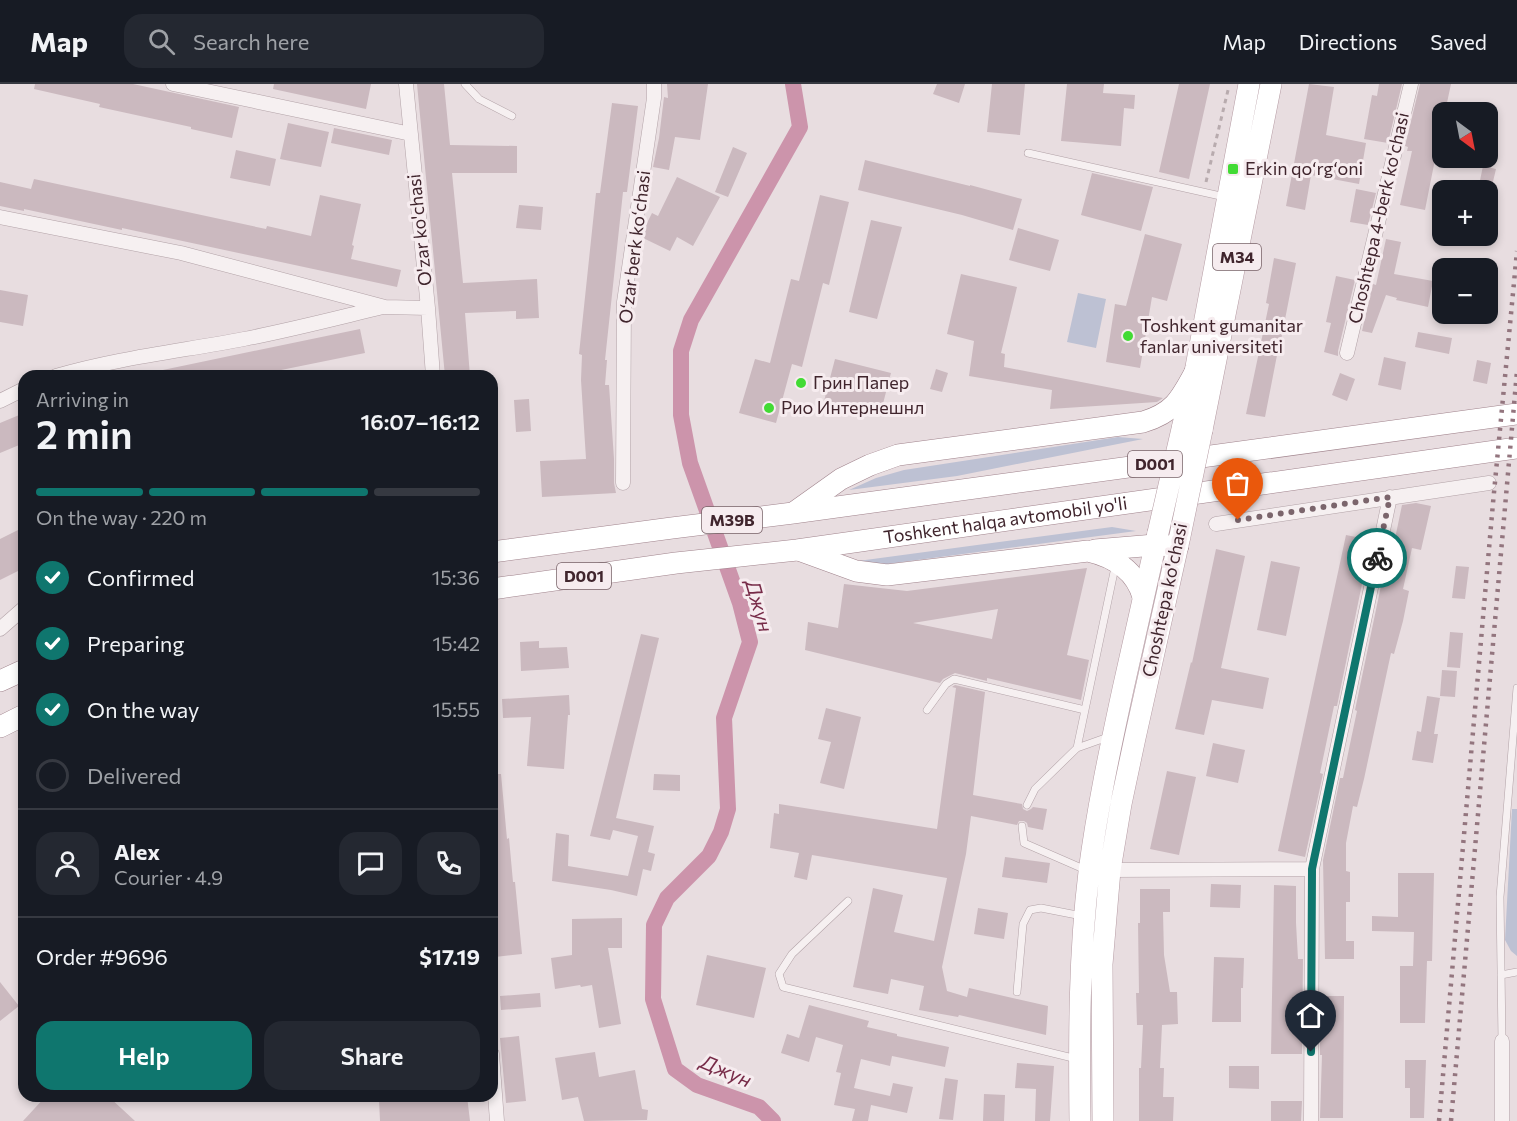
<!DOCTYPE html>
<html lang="en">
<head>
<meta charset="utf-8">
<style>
	:root { --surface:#171b24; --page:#242831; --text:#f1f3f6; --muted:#9ea1a6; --line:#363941; --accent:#0f766e }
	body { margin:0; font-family:Commissioner,sans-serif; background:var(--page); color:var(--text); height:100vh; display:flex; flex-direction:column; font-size:22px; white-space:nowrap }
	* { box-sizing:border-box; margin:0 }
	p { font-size:20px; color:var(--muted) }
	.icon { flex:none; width:33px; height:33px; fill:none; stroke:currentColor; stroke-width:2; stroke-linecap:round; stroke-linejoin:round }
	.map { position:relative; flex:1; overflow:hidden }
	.panel { position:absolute; left:18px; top:286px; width:480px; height:732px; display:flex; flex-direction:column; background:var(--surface); border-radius:18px; box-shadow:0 3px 9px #0003 }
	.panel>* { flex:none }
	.needle { width:39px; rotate:148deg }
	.tools { position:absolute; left:1432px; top:18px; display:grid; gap:12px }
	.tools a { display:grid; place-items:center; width:66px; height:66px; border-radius:12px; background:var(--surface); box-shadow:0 3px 9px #0003; font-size:30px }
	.pin { position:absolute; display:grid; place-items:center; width:51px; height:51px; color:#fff; margin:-62px -26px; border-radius:50% 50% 50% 0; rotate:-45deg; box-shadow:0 0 6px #0007 }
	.pin .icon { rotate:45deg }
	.courier { position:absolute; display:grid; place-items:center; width:60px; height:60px; margin:-30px; border:4px solid #0f766e; border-radius:50%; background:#fff; color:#222; box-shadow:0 2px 8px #0007 }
	.head em { font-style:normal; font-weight:600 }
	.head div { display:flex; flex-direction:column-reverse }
	.head { display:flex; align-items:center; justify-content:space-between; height:102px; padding:0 18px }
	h1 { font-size:39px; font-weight:600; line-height:45px }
	.bar { display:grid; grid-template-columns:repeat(4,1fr); gap:9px 6px; align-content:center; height:72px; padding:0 18px }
	.bar i { height:8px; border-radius:4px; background:var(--line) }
	.bar .active { background:var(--accent) }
	.bar p { grid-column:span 4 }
	.line { display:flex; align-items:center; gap:15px; padding:0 18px; border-top:2px solid var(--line) }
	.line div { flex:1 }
	.round { display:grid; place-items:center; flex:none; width:63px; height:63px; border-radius:18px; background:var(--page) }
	ol { padding:0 18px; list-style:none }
	li { display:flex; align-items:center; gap:18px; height:66px }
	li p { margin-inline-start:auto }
	li .icon { padding:6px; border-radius:50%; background:var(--accent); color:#fff; stroke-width:4 }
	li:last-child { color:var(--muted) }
	li i { width:33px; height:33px; border:3px solid var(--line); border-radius:50% }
	.button { display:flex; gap:12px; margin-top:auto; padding:12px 18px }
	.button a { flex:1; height:69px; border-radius:18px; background:var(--accent); color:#fff; font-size:24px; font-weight:600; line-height:69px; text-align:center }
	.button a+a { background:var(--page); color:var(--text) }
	header { display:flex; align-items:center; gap:36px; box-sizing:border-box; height:84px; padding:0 30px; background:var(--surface); border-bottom:2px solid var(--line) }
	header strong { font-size:28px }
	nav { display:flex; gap:33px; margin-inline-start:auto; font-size:21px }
	.search { width:420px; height:54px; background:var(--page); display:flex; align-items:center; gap:15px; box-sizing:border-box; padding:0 21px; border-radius:18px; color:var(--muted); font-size:22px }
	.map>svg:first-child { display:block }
	.green { fill:#bdc1d3 }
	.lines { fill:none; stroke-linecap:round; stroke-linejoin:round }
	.canal { stroke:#cc94ab; stroke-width:16 }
	.building { fill:#cbb9bf; fill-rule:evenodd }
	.service-casing { stroke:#b2a2a7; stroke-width:8 }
	.minor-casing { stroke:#b2a2a7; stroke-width:15 }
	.primary-casing { stroke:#b59ba3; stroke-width:22 }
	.trunk-casing { stroke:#a0838c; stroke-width:22 }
	.path { stroke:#b8abae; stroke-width:3; stroke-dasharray:4.5 4.5; stroke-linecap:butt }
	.service { stroke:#f6f0f1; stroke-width:7 }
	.minor { stroke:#f6f0f1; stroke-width:14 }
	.primary { stroke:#fff; stroke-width:21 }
	.trunk { stroke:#fff; stroke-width:21 }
	.rail { stroke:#93757e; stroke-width:4.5; stroke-dasharray:3 6; stroke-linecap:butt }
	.primary-bridge-casing { stroke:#b59ba3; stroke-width:22; stroke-linecap:butt }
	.primary-bridge { stroke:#fff; stroke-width:21 }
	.done { stroke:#7b656c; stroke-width:6; stroke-dasharray:0 10.8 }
	.route { stroke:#0f766e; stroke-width:8 }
	.poi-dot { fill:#42db34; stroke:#f6ecef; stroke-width:2 }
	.labels { text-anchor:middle; stroke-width:6; stroke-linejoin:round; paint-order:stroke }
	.shield { fill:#f6ecef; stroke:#776167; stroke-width:1.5 }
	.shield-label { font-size:16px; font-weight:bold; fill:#40252d }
	.poi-label { font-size:18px; fill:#40252d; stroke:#f6ecef; text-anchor:start }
	.street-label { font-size:18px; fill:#40252d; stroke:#f6ecef }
	.water-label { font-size:20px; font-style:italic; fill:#772b48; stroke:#f6ecef }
</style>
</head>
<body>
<header>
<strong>Map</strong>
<div class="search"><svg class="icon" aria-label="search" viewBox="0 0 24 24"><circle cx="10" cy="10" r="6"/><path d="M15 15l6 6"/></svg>Search here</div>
<nav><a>Map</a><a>Directions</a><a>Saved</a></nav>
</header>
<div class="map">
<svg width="1517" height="1037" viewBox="0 0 1517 1037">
	<rect width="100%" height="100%" fill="#e8dde0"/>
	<path class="green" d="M1078,209L1106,215L1096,264L1067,258Z
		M1118,353L1143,355L957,392L849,406L876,394L904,386Z
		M1112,443L1136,447L887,480L858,477Z
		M1512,725H1517V872L1511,867L1505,856Z"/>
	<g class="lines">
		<path class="canal" d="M773,1037L759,1023L697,1001L675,985L653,915L654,841L667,814L709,772L721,748L728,725L724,634L750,558L740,519L690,379L681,331V267L691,236L800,43L793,0"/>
	</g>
	<path class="building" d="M35,0H133L239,23L232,54L191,45V43L99,23L100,20L34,5Z
		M274,0H371L366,25L273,5Z
		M417,0H444L450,61L517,62V89H452L463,199L537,195L539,234L516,235V227L465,229L470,292H445Z
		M667,0H708L700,56L675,53L669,86L653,83L659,54L664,13L668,14Z
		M937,0H965L959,19L933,10Z
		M992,0H1025L1020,51L987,48Z
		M1067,0H1104L1103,9L1135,11L1134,25L1124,24L1121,62L1061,57Z
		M1179,0H1210L1189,95L1159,88Z
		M1309,0L1334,3L1326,51L1366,59L1359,100L1311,91L1305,126L1286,122Z
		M1379,0H1402L1388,59L1364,55L1372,11L1377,12Z
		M1420,0H1451L1445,28H1443V35L1425,126L1400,121L1412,67H1407L1408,63L1405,62Z
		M612,19L638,22L627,108H623L605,276H607L605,301H609L614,375V399L616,409L542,413L540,377L586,375L581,296L582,271L579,270L596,109H600Z
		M288,39L329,48L321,83L280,75Z
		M334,44L392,56L389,71L331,59Z
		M733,63L747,69L728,113L715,108Z
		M236,66L276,75L270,102L230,94Z
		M865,76L970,102V101L1022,115L1013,146L962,131L858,106Z
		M1483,82L1496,85L1491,106H1478Z
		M1092,89L1153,103L1141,147L1081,131Z
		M677,93L720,113L693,162L677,153L670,167L643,154L644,145L652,129L658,132Z
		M34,95L266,145L267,142L311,152L320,111L361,120L352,161L354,162L351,175L401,186L397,203L122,144V146L24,125V127L0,122V98L31,105Z
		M1356,105L1376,109L1368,141L1350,138Z
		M820,111L849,118L829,201L823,199L802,283L792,280L776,339L739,329L755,275L770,279L791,195L799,197Z
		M519,121L543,123L541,146L516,144Z
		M871,136L902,143L877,235L849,228Z
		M1018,144L1059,156L1050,187L1009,176Z
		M1145,150L1182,160L1167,217L1152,213L1140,284L1106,278L1115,220L1126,222Z
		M1386,155L1401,158L1394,190L1433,197L1428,223L1396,216L1397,214L1386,211L1372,249L1362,247L1373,200L1376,201Z
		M1274,174L1296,179L1280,261H1279L1265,333L1246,330L1269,220L1266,219Z
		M961,190L1017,203L1001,269L1005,270L1004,283L1163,314L1157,318L1050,325L1052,306L969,292L974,257L947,250Z
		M1336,192L1355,196L1338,267V272L1324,268L1331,239L1326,238Z
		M0,206L28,211L23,242L0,238Z
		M360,245L365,269L251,292H158V287Z
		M1418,248L1452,254L1449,270L1415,263Z
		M1384,273L1406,278L1401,306L1378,301Z
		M835,275L891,289L880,331L824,317Z
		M1477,276L1491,279L1487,300L1473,297Z
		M936,285L948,289L942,308L930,305Z
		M1340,289L1355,295L1347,317L1332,311Z
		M529,315L531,347L516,348L514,316Z
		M24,329V359L0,369V339Z
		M1416,419L1431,422L1421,466L1412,464L1403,505L1409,507L1403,537L1394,570L1391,569L1364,695L1357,723L1353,722L1346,759V787L1350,788V818H1346V857H1354V875H1325L1323,776L1340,694H1343L1350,660L1357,627L1355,626L1382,497L1386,498L1402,421Z
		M24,443V484L0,496V455Z
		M1346,451L1371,456L1337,622H1334L1320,689L1323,690L1305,773L1278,767Z
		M1216,465L1245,472L1221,584L1269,594L1263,625L1212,616L1204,651L1175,645L1191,578L1192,579Z
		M1271,477L1300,483L1286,552L1257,546Z
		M1456,482L1469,483L1465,515L1452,514Z
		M1087,484L1067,571L1089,576L1081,616L987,594V597L955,589L943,595L940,599L805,566L808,538L838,544L844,500L907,507ZM998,525L992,555L913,539Z
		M1450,548L1463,549L1460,584L1447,583Z
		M641,550L659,554L616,734L654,742L648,768L655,770L651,787L643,785L637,812L611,806L552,797L556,749L569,751L568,782L628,792L638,752L613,746L610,756L590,752Z
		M539,557V564L567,563L569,584L521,587L520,558Z
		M1442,586L1457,587L1455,613L1440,612Z
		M955,601L985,608L973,711L1022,720L1023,725L1027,727L1031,725L1033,723L1047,725L1043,746L1028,743L1027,739L1024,737H1019L1017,741L971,732L966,770L942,883L947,907L967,913L969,904L1048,922L1046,951L959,931L958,933L919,926L924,902L891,895L888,910L853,903L873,804L903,811L894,848L934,857L947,794L812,771L807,796L794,793L799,769L770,764L774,729L779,730V720L937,745L956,604L952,603Z
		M569,611L570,631H568L564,685L527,682L531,633L503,634L502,615Z
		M1427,612L1440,614L1434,650H1438L1433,679L1412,676L1417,647L1421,648Z
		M826,624L861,633L844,705L820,699L831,658L818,655Z
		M1213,659L1245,666L1238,699L1206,692Z
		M1167,687L1196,693L1179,771L1150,765Z
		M492,690H501L507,755L509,754L513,798H515L522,870L495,873L492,842Z
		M654,690L680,691V707L653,706Z
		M1005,773L1050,779L1047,799L1002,793Z
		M1398,789H1434L1432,877H1427L1425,939H1400V882H1413L1414,848L1372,847V832L1398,833Z
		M1211,800L1241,801L1240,824L1210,823Z
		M1274,801L1296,802V839L1298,875H1303L1302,970H1271Z
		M1140,805H1170V828H1163L1164,871L1170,908H1177L1178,940L1162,941L1160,984H1164L1163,1013H1174L1173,1037H1139V984H1141L1143,941H1137L1136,909H1139L1138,839H1140Z
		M978,824L1008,829L1004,855L974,850Z
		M622,834V864H608L621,940L599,944L592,901L581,903L580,901L555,905L551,874L572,871V835Z
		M707,871L766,884L754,934L696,921Z
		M1214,873L1244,874L1243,904H1241V938H1212Z
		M0,898L19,922L0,937Z
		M540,909L541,923L501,926L500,912Z
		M1320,912H1344L1343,1034H1320L1322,971H1320Z
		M809,921L869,937L867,943L897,950V952L949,963L945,983L892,972L890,982L861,975L854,1004L890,1012L893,999L913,1003L907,1029L871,1021L868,1037H852L855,1025L834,1021L841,989L836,988L843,961L816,953L809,978L781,969L787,950L799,954Z
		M519,952L526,1017L506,1019L500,954Z
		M595,968L599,993L635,986L642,1025L648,1026L647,1036L584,1037L578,1013L562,1016L555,974Z
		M1405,976H1426L1424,1034H1410V1004H1405Z
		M1017,979L1054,982L1050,1037H1035L1036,1005L1015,1004Z
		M1229,982H1259V1005L1229,1004Z
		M945,994L958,996L953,1036L939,1035Z
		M984,1010L1005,1011L1004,1037H983Z
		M46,1012H108L135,1037H23Z
		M442,1012H467L470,1037H380L379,1016L442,1014Z
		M1271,1017H1302L1301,1037H1271Z"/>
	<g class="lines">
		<defs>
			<path id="service" d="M465,0L479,15L512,32
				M1028,69L1225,113
				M927,626L946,600L954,595L1085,626
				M1077,664L1114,488
				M1027,721L1035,705L1077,664L1108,653
				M1022,742L1024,759L1086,786
				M848,817L792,870L779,890L783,903L1077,975
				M1501,891L1517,888
				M1017,908L1023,840L1030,826L1041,824L1082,832
				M1502,957L1500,813L1517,604"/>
			<path id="minor" d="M173,0L411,50
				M406,0L428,224L433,292
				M0,133L181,169L385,223L428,224
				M1347,269L1411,0
				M56,292C118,274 181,267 244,255C291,246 337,234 383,223
				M0,317L24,305
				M623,399L624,218L654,14V0
				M1216,440L1489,399
				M0,545L24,524
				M1110,786L1312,785
				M492,970L497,1037
				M1311,1037L1312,785L1390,413
				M1502,1037V957"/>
			<path id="primary" d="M1182,345L1196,283L1249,0
				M1202,346L1271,0
				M1080,1037C1079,954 1079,870 1089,788C1097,726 1110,665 1123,605C1135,553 1146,501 1158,449
				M1103,1037L1102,880L1110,786L1121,720L1135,654L1180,452"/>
			<g id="trunk">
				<path d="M796,427L841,395L870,381L898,371L1143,338C1173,329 1180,316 1194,290"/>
				<path d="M1095,466L1155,461L1178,462"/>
				<path d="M801,467L856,487L887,491L1088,467C1114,473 1136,487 1143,513"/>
				<path d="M492,468L672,444L793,429L1517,330"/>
				<path id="s1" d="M492,505L676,479L797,466L1517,364"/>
				<path d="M0,597L24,586"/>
				<path d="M0,643L24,631"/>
			</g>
		</defs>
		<use href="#service" class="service-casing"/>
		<use href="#minor" class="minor-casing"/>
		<use href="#primary" class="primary-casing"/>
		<use href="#trunk" class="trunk-casing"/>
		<path class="path" d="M1206,98L1229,2"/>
		<use href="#service" class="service"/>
		<use href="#minor" class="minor"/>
		<use href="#primary" class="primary"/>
		<use href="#trunk" class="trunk"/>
		<path class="rail" d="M1439,1037L1493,419L1517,167
			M1451,1037L1517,287"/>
		<defs>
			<path id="primary-bridge" d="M1158,449L1182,345
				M1180,452L1202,346"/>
		</defs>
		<use href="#primary-bridge" class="primary-bridge-casing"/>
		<use href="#primary-bridge" class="primary-bridge"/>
	</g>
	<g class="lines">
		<path class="done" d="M1238,436L1390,413L1377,474"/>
		<path class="route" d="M1311,968L1312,785L1377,474"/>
	</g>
	<g class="poi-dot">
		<rect x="1227" y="79" width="12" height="12" rx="3"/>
		<circle cx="1128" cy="252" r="6"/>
		<circle cx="801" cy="299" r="6"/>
		<circle cx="769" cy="324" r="6"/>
	</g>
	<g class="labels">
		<g class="shield">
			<rect x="1213" y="160" width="48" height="26" rx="4.5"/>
			<rect x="1128" y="367" width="54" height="26" rx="4.5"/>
			<rect x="702" y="423" width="60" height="26" rx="4.5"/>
			<rect x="557" y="479" width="54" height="26" rx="4.5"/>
		</g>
		<g class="shield-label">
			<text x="1237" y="179">M34</text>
			<text x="1155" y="386">D001</text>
			<text x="732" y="442">M39B</text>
			<text x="584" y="498">D001</text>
		</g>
		<g class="poi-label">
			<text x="1245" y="91">Erkin qoʻrgʻoni</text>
			<text x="1140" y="248">Toshkent gumanitar<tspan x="1140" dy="21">fanlar universiteti</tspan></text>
			<text x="813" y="305">Грин Папер</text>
			<text x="781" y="330">Рио Интернешнл</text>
		</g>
		<g class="street-label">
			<text transform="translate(1379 134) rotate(-77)" y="6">Choshtepa 4-berk ko'chasi</text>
			<text transform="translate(420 146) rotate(-96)" y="6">O'zar ko'chasi</text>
			<text transform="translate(635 163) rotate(-83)" y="6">Oʻzar berk koʻchasi</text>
			<text dy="6" stroke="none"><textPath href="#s1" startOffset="518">Toshkent halqa avtomobil yo'li</textPath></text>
			<text transform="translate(1165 516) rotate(-78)" y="6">Choshtepa ko'chasi</text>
		</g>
		<g class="water-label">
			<text transform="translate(759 522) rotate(74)" y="7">Джун</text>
			<text transform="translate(726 987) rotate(23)" y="7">Джун</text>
		</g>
	</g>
</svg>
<div class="tools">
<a><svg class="needle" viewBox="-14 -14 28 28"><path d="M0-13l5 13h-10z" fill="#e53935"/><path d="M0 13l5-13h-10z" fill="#9ea1a6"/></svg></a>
<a>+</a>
<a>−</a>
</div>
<div class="pin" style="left:1238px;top:436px;background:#ea580c"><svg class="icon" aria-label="bag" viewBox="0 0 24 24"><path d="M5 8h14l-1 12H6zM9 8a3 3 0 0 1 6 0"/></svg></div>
<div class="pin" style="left:1311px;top:968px;background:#1f2937"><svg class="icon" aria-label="home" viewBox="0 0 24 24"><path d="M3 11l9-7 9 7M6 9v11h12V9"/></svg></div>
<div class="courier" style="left:1377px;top:474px"><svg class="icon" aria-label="bike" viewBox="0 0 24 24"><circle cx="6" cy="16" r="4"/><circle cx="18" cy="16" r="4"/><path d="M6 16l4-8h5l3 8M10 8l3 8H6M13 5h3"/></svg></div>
<section class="panel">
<div class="head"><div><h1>2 min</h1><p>Arriving in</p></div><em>16:07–16:12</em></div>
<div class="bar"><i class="active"></i><i class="active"></i><i class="active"></i><i></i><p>On the way · 220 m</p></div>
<ol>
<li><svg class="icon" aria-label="check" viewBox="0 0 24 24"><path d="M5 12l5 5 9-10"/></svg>Confirmed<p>15:36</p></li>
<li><svg class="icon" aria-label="check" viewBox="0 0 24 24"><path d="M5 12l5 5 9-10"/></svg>Preparing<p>15:42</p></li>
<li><svg class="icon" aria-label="check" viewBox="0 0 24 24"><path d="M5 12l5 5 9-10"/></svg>On the way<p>15:55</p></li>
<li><i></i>Delivered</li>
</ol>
<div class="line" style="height:108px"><a class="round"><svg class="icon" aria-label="person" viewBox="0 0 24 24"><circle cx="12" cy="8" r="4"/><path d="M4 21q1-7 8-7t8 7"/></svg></a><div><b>Alex</b><p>Courier · 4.9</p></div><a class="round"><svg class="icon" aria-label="chat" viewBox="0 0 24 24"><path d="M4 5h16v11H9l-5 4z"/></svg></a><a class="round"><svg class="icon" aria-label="phone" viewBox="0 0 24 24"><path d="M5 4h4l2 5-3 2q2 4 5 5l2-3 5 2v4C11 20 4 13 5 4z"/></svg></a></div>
<div class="line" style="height:78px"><div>Order #9696</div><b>$17.19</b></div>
<div class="button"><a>Help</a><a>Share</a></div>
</section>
</div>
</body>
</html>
